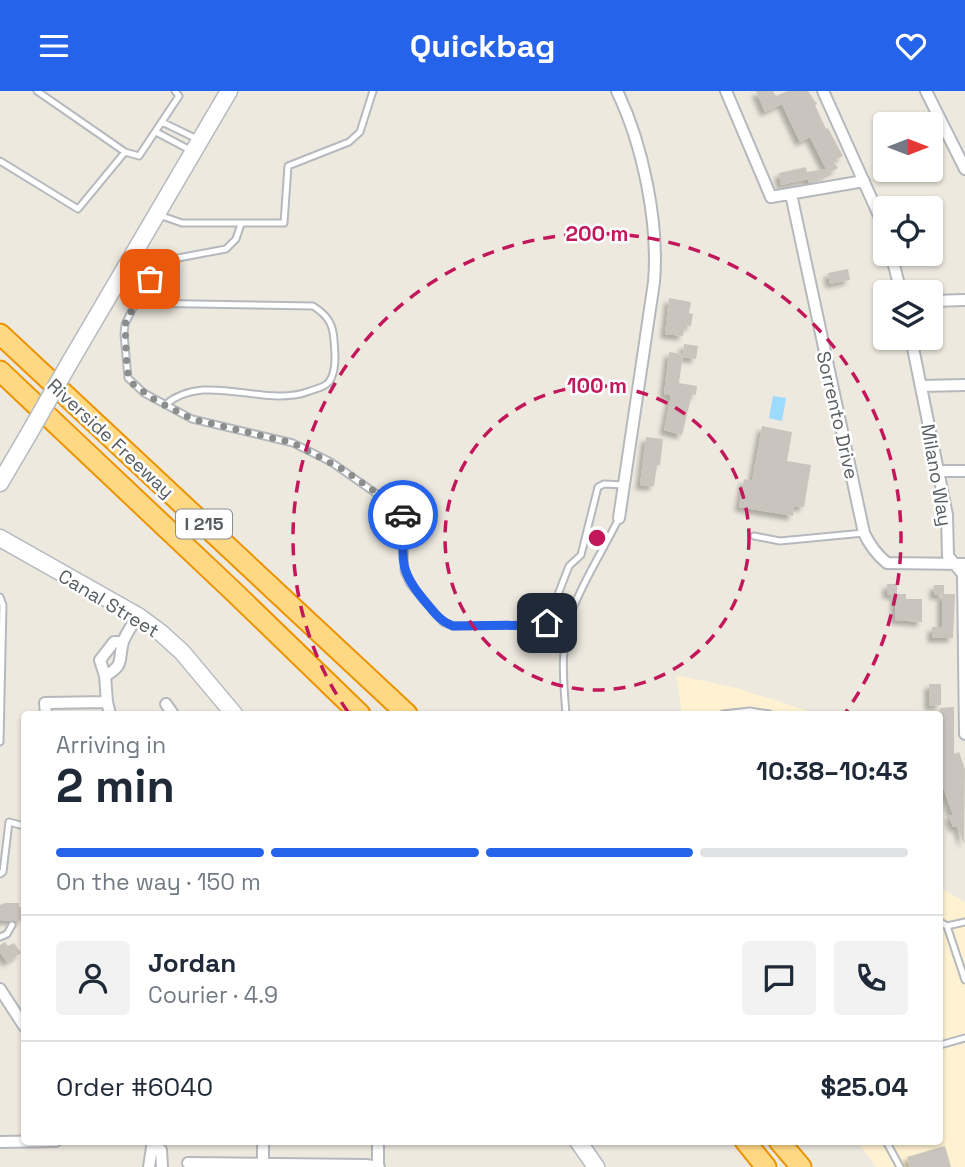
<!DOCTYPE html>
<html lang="en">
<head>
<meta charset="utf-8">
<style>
	:root { --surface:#fff; --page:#f2f2f3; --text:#1f2937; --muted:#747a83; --line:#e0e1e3; --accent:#2563eb }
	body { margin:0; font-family:"Space Grotesk",sans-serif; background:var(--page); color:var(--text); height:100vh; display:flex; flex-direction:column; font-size:26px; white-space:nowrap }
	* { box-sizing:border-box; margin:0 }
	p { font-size:23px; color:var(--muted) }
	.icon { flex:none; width:38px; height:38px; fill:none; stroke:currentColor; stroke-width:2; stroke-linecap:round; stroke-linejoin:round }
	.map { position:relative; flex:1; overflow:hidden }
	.details { position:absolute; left:21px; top:620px; width:922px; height:434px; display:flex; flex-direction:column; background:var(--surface); border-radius:7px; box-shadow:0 2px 5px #0004 }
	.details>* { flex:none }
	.needle { width:46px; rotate:90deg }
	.controls { position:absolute; left:873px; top:21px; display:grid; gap:14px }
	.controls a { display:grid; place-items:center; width:70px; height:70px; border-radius:7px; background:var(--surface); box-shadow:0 2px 5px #0004; font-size:35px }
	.pin { position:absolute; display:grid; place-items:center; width:60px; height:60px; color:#fff; margin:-30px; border-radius:14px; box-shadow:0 4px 10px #0006 }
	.courier { position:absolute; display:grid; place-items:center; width:70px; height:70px; margin:-35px; border:5px solid #2563eb; border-radius:50%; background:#fff; color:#222; box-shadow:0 2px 9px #0007 }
	.summary em { font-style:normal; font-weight:700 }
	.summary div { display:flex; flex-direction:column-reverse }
	.summary { display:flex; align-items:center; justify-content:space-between; height:119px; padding:0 35px }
	h1 { font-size:46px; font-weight:700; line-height:52px }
	.bar { display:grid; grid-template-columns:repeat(4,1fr); gap:10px 7px; align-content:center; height:84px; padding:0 35px }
	.bar i { height:9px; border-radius:5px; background:var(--line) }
	.bar .current { background:var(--accent) }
	.bar p { grid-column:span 4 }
	.line { display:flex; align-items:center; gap:18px; padding:0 35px; border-top:2px solid var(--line) }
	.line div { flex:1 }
	.round { display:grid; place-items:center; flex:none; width:74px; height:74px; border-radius:7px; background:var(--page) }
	header { display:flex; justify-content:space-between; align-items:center; height:91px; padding:0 35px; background:var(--accent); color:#fff; font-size:32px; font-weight:700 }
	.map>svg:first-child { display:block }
	.commercial { fill:#fff2d2 }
	.water { fill:#9ddaff }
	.building { fill:#c9c5be; filter:url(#shadow) }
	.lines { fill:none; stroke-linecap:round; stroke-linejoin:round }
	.lane-casing { stroke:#b5b9bd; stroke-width:9 }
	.street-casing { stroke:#b5b9bd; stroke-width:14 }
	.secondary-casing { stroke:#b5babf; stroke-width:19 }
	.highway-casing { stroke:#ec9300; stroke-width:23 }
	.lane { stroke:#fff; stroke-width:5 }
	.street { stroke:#fff; stroke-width:10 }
	.secondary { stroke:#fff; stroke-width:16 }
	.highway { stroke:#ffd884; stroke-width:19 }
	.secondary-bridge-casing { stroke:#b5babf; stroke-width:19; stroke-linecap:butt }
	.secondary-bridge { stroke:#fff; stroke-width:16 }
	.done { stroke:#8c8e8d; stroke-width:7; stroke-dasharray:0 12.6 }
	.route { stroke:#2563eb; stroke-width:9 }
	.ring { fill:none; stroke:#c2185b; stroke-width:3.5; stroke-dasharray:12 9 }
	.labels { text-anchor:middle; stroke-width:5; stroke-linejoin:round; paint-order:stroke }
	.shield { fill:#fff; stroke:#8a8e90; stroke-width:2 }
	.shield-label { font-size:18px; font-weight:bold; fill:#585d61 }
	.street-label { font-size:19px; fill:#585d61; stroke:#fff }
	.centre { fill:#c2185b; stroke:#fff; stroke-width:3.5 }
	.ring-label { font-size:21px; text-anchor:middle; font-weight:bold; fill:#c2185b; stroke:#fff; stroke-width:5; stroke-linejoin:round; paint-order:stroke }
</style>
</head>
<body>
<header><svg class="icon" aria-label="menu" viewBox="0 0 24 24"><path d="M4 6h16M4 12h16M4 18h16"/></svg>Quickbag<svg class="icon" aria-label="heart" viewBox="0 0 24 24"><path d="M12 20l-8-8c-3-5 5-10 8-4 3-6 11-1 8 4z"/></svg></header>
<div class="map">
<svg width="965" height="1076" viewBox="0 0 965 1076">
	<defs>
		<filter id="shadow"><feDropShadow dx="-4.5" dy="4.5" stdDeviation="2" flood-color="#0004"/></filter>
	</defs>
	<rect width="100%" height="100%" fill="#ede9df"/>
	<path class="commercial" d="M676,584L737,597L818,623H682Z
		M940,797L965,811V1076H876L857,1050H940Z"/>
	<path class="water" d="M773,305L786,307L782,330L769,327Z"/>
	<path class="building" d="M756,0H773L776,5L788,0H808L817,13L815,14L826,38L828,37L843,65L833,70L838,77L818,88L819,90L808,92V88L781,94L779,82L806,76L807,81L826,78L810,46L800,51L782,13L765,21Z
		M848,178L850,189L830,193L828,182Z
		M669,207L691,211L689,222L693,223L691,235L685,234L683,245L665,243Z
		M684,253L698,255L696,268L683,266Z
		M669,261L683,263L679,292L697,295L696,304L692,303L682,344L664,339L671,304L664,303Z
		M762,335L792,341L787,370L811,374L804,416L794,415L793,425L739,416L744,388L752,390Z
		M646,346L663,348L660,374H657L654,395L640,394Z
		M887,493H897V503H906V508H922V531L895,529V504L887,503Z
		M934,494H944V503H955L953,547H932V536H942V504H934Z
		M929,593H941V614L929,615Z
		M954,616V663L959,661L965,678L964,753L957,735L953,736L949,725L953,724L940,688V617Z
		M5,812H19V816H24L22,830L0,829V814Z
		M5,851L8,855L14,852L21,862L7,871L0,861V854Z
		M945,1055L951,1076H910L907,1066Z"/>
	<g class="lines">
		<defs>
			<path id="lane" d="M37,0L125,61
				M162,31L197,48
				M156,41L190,59
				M0,70L78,118L125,61L139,65L179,5L175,0
				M159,124L182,132H284L288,75L349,51L360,41L373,0
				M241,133L236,148L226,158L178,167L150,188L140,203L125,233L124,243L128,287L144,302L192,328L293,352L331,371L401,420L405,431L404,480L410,493L443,531L453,535L542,534L547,532L569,475L581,464L598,396L604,393L624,394
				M135,212L313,215C327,224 333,232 334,249C335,261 337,280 329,291C325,296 316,298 310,300C263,318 206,279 165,314
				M754,445L780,450L864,442
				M0,506L3,514L0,651
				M566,623C563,588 560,553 572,520C584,488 604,458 619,427
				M723,623L750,620L769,623
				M0,783L3,781L9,731L24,735
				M940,831L947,835L965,831
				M947,835L965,889
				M0,846L7,843L12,834
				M940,954L965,947
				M886,1050L900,1076"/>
			<path id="street" d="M617,0C643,54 659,132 654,191L619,427
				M726,0L771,106L864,90
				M823,0L886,140
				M926,0L965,78
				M791,103L864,442C870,455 876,463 887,472L965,473
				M891,163L901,201
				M931,210L965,209
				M911,247L947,424L948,465L963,483L965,643
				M921,295L965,294
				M937,380H965
				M105,585C125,574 118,569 123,551C126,542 133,533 138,525
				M107,611L105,585L100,569L114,551H123
				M166,613L173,623
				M46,623L45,612L107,611L110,623
				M0,898L24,935
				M152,1050L161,1059L162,1076
				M0,1051L56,1050
				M188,1072L366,1074L379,1076
				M263,1072V1050
				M149,1076L153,1050
				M378,1076V1050"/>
			<path id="secondary" d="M70,271L229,0
				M0,392L27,346
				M0,447L138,525L161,542L182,561L234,623
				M578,1050L596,1076"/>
			<path id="highway" d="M0,243L407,623
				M0,280L234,501L360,623
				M745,1050L766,1076
				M779,1050L801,1076"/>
		</defs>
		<use href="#lane" class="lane-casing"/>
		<use href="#street" class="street-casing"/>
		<use href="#secondary" class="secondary-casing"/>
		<use href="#highway" class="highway-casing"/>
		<use href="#lane" class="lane"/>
		<use href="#street" class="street"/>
		<use href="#secondary" class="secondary"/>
		<use href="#highway" class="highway"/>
		<defs>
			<path id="secondary-bridge" d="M27,346L70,271"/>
		</defs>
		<use href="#secondary-bridge" class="secondary-bridge-casing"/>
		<use href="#secondary-bridge" class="secondary-bridge"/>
	</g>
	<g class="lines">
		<path class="done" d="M150,188L140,203L125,233L127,280L133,293L155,309L192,328L293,352L344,379L401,419L403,424"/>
		<path class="route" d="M403,424L405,431C401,472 400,482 428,514C436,524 442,531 453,535L542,534L547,532"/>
	</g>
	<g class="ring">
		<circle cx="597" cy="447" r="152"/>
		<path d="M348 621A304 304 0 1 1 846 621"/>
	</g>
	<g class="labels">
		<rect class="shield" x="176" y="418.5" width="56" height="29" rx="5"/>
		<g class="shield-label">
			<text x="204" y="439">I 215</text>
		</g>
		<g class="street-label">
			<text transform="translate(838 324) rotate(77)" y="7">Sorrento Drive</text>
			<text transform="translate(111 347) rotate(43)" y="7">Riverside Freeway</text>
			<text transform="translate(937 384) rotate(80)" y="7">Milano Way</text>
			<text transform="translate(109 512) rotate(31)" y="7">Canal Street</text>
		</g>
	</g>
	<circle cx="597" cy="447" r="10" class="centre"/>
	<g class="ring-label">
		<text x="597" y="150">200 m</text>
		<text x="597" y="302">100 m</text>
	</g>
</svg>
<div class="controls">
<a><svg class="needle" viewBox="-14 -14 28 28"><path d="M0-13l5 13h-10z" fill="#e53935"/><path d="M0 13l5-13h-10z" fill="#747a83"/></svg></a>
<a><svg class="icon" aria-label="locate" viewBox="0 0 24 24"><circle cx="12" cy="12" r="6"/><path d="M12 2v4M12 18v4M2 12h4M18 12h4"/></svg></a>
<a><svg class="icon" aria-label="layers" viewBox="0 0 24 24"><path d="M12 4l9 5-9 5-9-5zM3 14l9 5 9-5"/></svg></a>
</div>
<div class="pin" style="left:150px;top:188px;background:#ea580c"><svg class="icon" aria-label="bag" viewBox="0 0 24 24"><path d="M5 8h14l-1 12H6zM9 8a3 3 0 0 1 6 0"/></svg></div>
<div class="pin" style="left:547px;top:532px;background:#1f2937"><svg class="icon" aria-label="home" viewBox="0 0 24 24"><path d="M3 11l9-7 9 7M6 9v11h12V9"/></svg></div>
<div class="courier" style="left:403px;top:424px"><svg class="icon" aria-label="car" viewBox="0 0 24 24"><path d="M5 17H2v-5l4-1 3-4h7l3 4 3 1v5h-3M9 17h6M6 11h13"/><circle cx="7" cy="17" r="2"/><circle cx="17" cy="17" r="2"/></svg></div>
<section class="details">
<div class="summary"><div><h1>2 min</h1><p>Arriving in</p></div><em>10:38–10:43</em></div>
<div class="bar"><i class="current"></i><i class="current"></i><i class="current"></i><i></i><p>On the way · 150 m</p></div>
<div class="line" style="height:126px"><a class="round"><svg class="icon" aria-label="person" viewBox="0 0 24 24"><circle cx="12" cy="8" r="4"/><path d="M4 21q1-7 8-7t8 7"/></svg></a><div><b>Jordan</b><p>Courier · 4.9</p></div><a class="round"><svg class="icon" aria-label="chat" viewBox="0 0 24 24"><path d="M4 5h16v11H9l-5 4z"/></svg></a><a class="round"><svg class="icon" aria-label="phone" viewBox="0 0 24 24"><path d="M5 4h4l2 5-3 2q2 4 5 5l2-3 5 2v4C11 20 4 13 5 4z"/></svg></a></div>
<div class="line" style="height:91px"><div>Order #6040</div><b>$25.04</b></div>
</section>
</div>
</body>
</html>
